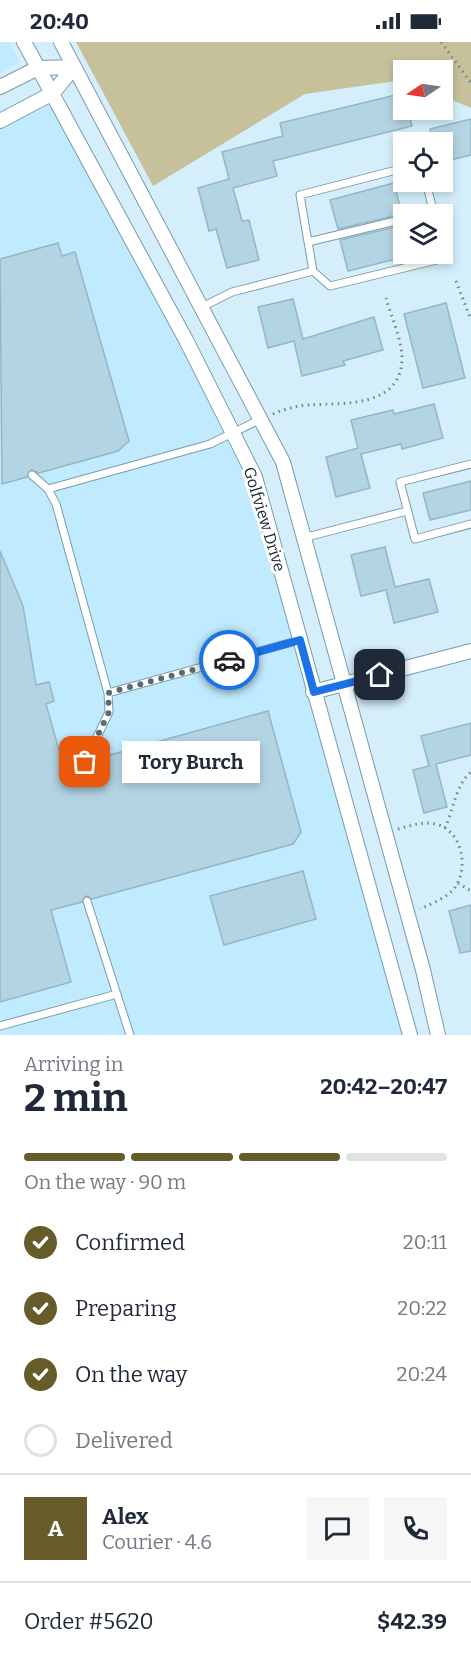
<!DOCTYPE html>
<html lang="en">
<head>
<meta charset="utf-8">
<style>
	:root { --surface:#fff; --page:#f6f6f7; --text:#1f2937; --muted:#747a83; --line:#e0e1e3; --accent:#655c29 }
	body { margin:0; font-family:Bitter,serif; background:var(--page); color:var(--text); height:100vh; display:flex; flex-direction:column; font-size:22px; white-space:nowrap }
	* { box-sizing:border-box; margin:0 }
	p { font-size:20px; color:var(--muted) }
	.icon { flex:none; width:33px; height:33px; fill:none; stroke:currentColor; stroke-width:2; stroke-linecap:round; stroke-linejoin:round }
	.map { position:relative; height:993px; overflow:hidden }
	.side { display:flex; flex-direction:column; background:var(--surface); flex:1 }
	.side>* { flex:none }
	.needle { width:39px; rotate:257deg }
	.fabs { position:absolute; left:393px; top:18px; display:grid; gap:12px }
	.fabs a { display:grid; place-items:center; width:60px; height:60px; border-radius:0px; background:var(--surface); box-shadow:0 3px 9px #0003; font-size:30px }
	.pin { position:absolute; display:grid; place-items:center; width:51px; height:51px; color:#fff; margin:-26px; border-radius:12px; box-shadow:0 3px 9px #0006 }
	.courier { position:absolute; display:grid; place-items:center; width:60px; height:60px; margin:-30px; border:4px solid #1a73e8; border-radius:50%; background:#fff; color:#222; box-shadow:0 2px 8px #0007 }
	.bubble { position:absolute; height:42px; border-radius:0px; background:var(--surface); box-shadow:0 3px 9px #0003; font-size:20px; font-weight:700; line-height:42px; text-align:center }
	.summary em { font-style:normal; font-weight:700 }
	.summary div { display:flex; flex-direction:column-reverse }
	.summary { display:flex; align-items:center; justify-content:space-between; height:102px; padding:0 24px }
	h1 { font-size:39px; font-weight:700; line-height:45px }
	.bar { display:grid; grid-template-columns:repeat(4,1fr); gap:9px 6px; align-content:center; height:72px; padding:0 24px }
	.bar i { height:8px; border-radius:4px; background:var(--line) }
	.bar .on { background:var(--accent) }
	.bar p { grid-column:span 4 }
	.line { display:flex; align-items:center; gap:15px; padding:0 24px; border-top:2px solid var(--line) }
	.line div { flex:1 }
	.round { display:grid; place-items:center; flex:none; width:63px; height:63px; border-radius:0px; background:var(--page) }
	ol { padding:0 24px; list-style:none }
	li { display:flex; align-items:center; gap:18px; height:66px }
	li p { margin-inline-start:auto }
	li .icon { padding:6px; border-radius:50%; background:var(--accent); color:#fff; stroke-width:4 }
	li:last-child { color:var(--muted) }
	li i { width:33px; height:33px; border:3px solid var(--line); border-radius:50% }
	.status { display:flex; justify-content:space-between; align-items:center; height:42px; padding:0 30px; background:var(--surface); direction:ltr }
	.status svg { height:16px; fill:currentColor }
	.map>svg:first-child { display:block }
	.built { fill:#c0eafd }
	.green { fill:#c7c19b }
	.building { fill:#b3d4e3; stroke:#95b6c5; stroke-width:1.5 }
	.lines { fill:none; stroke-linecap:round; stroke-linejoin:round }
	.lane-casing { stroke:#7b9ba9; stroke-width:9 }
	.street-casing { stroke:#7b9ba9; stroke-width:16 }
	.path { stroke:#71858d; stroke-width:3; stroke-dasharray:1.5 4.5; stroke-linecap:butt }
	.lane { stroke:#fff; stroke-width:7 }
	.street { stroke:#fff; stroke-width:14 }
	.done { stroke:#586a72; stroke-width:6; stroke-dasharray:0 10.8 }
	.route { stroke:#1a73e8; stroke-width:8 }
	.labels { text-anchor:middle; stroke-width:6; stroke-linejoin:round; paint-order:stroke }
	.street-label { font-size:16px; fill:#162328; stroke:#fff }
</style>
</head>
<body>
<div class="status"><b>20:40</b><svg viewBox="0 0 49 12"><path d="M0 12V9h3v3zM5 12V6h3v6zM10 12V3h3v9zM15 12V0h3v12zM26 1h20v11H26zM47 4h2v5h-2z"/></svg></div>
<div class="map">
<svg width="471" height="993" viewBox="0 0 471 993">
	<rect width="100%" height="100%" fill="#d4effb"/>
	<path class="built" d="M0,0H9L20,20L0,31Z
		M47,64L57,69L250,435L405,993H0V86Z"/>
	<path class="green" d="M76,0H471V66L443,54L442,28H404L403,38L305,52L153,144Z"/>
	<path class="building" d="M404,51V68H408L412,84L273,119L277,134L233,146L242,179L249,178L259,218L227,226L216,187L209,189L198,146L229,137L222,110L283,94L280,81Z
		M471,77V113L442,120V100H434L430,87Z
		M394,141L402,172L338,187L330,158Z
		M404,183V215L348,229L340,198Z
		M58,201L62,214L75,210L129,399L118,409L39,431L31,428L27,435L2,442L0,217Z
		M293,257L303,297L374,275L383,308L343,319L345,323L302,334L294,299L268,306L258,265Z
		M446,261L465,336L423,346L404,272Z
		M434,362L443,396L402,407L401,402L361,412L370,446L336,455L326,415L358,406L351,378L393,368L394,372Z
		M471,439V468L430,478L423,451Z
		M385,505L395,545L429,537L438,570L394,581L386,548L361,554L351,513Z
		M0,509L23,564L36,643L49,640L54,659L46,662L64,726L80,722L86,725L92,718L268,669L301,790L293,802L92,857L86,854L82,860L51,868L71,940L0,960Z
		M471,681V713L436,722L447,765L424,771L413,728L429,724L421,694Z
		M303,829L316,877L224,903L210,854Z
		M471,863V909L460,911L449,869Z"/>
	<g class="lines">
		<defs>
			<path id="lane" d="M404,126L300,153L313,229L330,244L445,216L442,205
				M426,140L434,172
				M308,200L404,177
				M202,265L232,250L313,229
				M471,422L400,440L415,497L471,482
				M32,433L48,447L56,462L108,651L109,670L85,720
				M48,447L210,402L261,377
				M303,496L407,469
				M108,651L300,598
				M87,859L130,993
				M0,984L117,952"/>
			<path id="street" d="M24,0L186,298L255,435L410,993
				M61,0L283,420L423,928L438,993
				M0,45L38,26L74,25
				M0,79L53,51L74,25
				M313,650L471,609"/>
		</defs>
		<use href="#lane" class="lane-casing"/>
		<use href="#street" class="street-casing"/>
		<path class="path" d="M441,0L471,41
			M456,239L471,278
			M273,372C284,367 296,364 309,363C344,361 403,366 402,314C401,296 391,274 386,256
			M445,786C453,769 456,742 471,730
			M398,787C410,784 422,779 435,782C463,788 470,828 453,848C444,857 431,862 420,867
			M458,841L471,849"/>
		<use href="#lane" class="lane"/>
		<use href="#street" class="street"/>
	</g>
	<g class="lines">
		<path class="done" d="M85,720L109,670L108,651L229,618"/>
		<path class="route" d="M229,618L300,598L314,650L380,633"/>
	</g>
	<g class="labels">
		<g class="street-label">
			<text transform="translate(265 477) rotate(73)" y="6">Golfview Drive</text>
		</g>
	</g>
</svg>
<div class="fabs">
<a><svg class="needle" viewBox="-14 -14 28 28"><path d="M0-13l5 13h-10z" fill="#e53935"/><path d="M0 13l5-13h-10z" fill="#747a83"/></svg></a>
<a><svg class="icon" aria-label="locate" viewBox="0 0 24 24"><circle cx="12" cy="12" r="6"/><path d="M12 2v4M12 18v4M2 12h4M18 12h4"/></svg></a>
<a><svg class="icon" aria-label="layers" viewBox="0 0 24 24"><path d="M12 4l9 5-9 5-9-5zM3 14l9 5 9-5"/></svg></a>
</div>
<div class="pin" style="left:85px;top:720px;background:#ea580c"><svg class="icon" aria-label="bag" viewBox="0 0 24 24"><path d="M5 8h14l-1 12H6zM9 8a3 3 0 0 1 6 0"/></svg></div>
<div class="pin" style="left:380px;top:633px;background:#1f2937"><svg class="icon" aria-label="home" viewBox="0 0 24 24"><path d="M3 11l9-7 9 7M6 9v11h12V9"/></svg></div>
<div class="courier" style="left:229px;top:618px"><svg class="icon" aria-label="car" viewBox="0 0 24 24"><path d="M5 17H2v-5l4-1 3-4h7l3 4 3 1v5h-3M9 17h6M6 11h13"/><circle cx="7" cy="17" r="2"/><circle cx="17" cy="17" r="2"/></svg></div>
<div class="bubble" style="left:122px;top:699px;width:138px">Tory Burch</div>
</div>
<section class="side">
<div class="summary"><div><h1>2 min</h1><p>Arriving in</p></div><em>20:42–20:47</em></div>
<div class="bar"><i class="on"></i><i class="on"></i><i class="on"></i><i></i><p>On the way · 90 m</p></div>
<ol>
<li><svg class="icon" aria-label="check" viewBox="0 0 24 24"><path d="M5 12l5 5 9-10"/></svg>Confirmed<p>20:11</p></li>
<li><svg class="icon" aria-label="check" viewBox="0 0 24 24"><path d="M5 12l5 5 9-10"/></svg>Preparing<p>20:22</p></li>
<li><svg class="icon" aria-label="check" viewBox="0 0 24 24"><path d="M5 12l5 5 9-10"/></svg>On the way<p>20:24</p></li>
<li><i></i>Delivered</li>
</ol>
<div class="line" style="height:108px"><b class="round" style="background:var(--accent);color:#fff">A</b><div><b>Alex</b><p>Courier · 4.6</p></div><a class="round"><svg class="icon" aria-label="chat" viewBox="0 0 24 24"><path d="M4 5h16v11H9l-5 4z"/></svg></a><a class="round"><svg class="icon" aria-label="phone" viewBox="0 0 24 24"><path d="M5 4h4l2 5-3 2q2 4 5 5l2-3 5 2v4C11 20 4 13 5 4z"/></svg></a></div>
<div class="line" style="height:78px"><div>Order #5620</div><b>$42.39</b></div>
</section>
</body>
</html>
